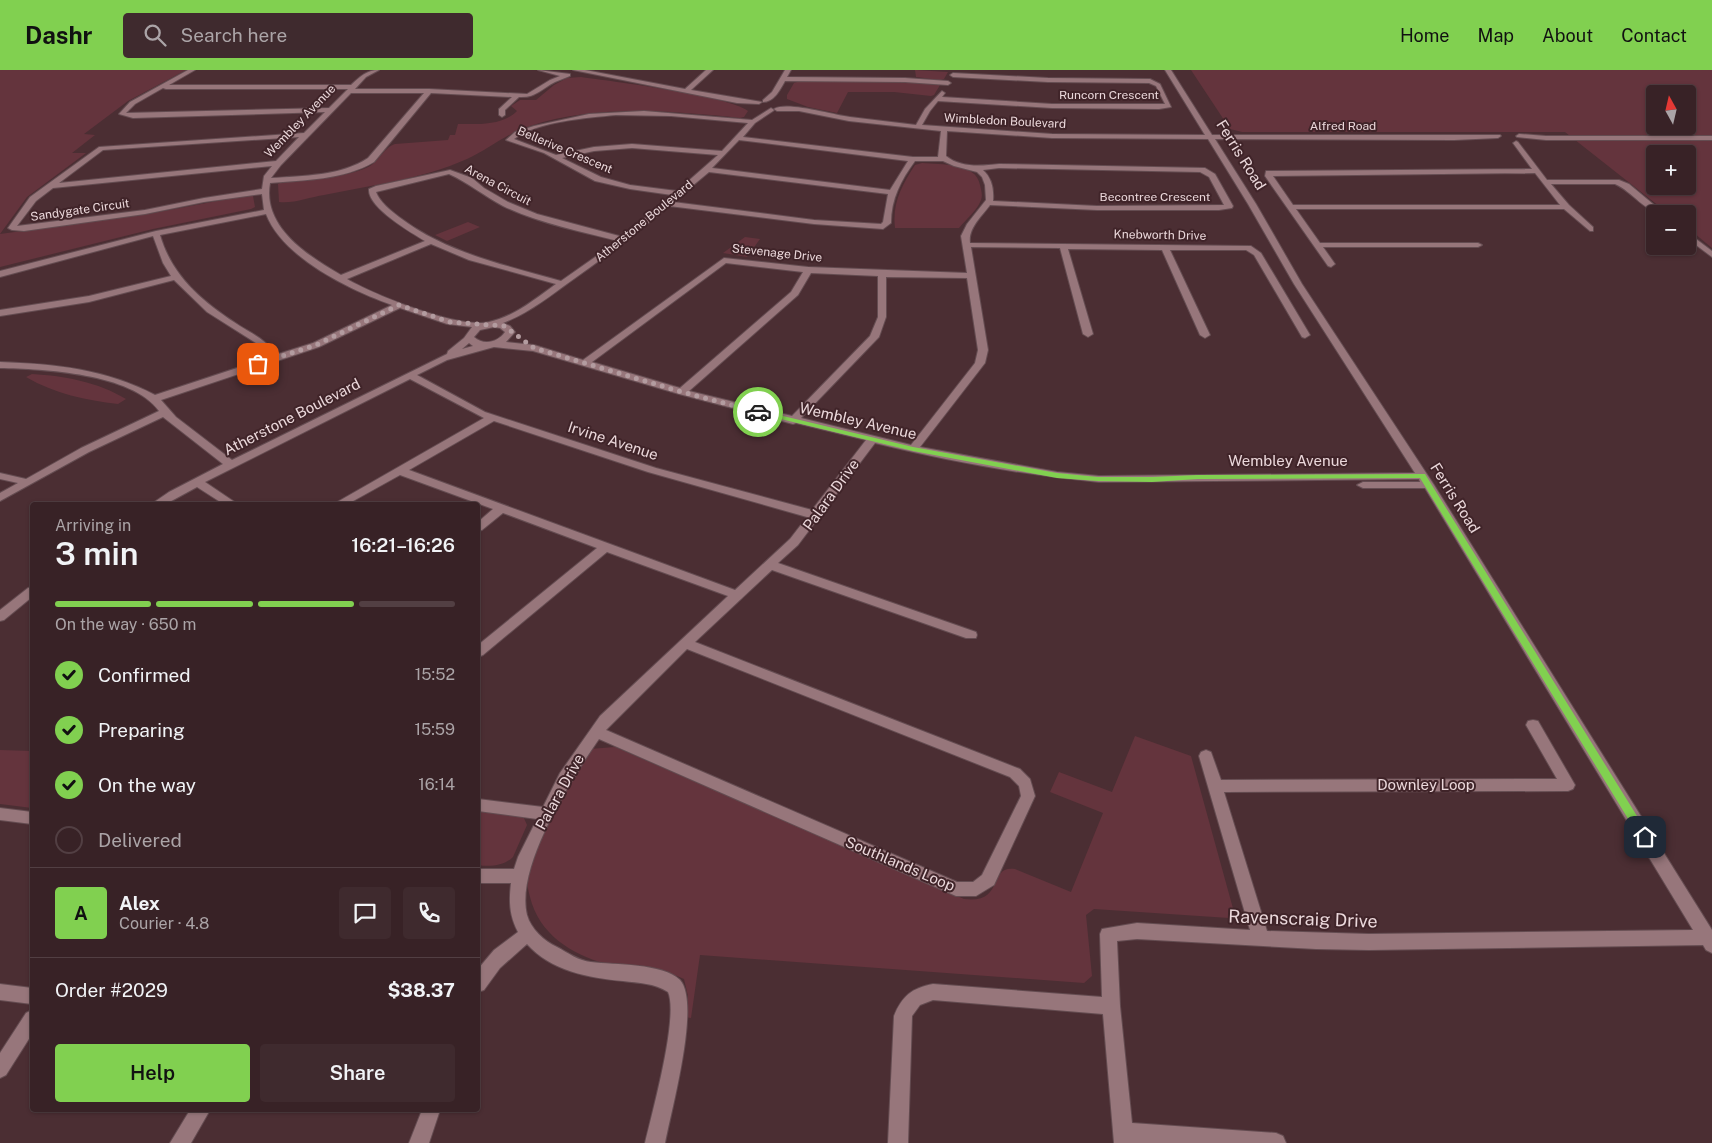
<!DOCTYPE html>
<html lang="en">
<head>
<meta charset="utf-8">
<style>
	:root { --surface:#382226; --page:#3f2a2e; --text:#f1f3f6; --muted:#aba4a7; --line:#523f43; --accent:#81d050 }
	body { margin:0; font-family:"Public Sans",sans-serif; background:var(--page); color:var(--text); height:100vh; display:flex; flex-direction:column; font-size:19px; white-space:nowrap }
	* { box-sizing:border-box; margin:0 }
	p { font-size:16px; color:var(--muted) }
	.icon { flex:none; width:28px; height:28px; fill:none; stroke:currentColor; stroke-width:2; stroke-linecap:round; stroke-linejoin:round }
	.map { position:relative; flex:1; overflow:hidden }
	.sheet { position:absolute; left:30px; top:432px; width:450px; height:610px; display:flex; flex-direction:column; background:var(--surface); border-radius:5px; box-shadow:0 1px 4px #0004,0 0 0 1px var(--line) }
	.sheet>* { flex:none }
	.needle { width:32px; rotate:352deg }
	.tools { position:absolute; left:1646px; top:15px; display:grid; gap:10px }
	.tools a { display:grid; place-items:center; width:50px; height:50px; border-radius:5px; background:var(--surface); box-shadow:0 1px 4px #0004,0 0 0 1px var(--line); font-size:25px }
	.pin { position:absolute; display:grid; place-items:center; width:42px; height:42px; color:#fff; margin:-21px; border-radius:10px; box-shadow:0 2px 8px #0006 }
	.courier { position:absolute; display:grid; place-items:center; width:50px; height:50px; margin:-25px; border:4px solid #81d050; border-radius:50%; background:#fff; color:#222; box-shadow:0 1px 6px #0007 }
	.overview em { font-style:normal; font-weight:600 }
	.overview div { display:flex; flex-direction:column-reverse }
	.overview { display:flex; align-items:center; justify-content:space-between; height:85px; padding:0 25px }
	h1 { font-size:32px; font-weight:600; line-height:38px }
	.bar { display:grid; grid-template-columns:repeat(4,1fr); gap:8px 5px; align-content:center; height:60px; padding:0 25px }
	.bar i { height:6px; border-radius:4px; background:var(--line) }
	.bar .current { background:var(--accent) }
	.bar p { grid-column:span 4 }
	.line { display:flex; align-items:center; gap:12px; padding:0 25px; border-top:1px solid var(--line) }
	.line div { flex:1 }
	.round { display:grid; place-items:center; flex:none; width:52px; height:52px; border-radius:5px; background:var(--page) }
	ol { padding:0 25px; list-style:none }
	li { display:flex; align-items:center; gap:15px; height:55px }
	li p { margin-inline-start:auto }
	li .icon { padding:5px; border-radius:50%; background:var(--accent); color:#111; stroke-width:4 }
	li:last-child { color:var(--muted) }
	li i { width:28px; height:28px; border:2px solid var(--line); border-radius:50% }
	.primary-button { display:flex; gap:10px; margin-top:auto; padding:10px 25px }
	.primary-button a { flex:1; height:58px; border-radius:5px; background:var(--accent); color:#111; font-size:20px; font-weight:600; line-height:58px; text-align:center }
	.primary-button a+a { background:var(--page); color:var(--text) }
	header { display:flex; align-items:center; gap:30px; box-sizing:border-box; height:70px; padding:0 25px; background:var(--accent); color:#111 }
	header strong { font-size:24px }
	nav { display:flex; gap:28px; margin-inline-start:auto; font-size:18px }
	.search { width:350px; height:45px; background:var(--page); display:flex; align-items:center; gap:12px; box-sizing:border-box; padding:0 18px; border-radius:5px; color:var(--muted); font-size:19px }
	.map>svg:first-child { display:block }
	.green { fill:#64343d; fill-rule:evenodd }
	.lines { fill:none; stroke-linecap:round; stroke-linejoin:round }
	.minor-casing { stroke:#644c51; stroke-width:2 }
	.minor { fill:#97767b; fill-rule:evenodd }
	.route { fill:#81d050 }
	.done { stroke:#b39ca0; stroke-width:5; stroke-dasharray:0 9 }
	.labels { text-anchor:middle; stroke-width:4; stroke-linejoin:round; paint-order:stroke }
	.far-street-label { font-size:12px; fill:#ebd8db; stroke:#402429 }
	.street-label { font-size:15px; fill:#ebd8db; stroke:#402429 }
	.near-street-label { font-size:18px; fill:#ebd8db; stroke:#402429 }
</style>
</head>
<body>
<header>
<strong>Dashr</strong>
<div class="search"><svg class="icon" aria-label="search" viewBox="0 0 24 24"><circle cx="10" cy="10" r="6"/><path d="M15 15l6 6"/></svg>Search here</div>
<nav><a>Home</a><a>Map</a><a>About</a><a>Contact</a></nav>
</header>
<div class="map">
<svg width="1712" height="1073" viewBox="0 0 1712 1073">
	<rect width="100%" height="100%" fill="#4b2e33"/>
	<path class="green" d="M0,0H186L128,31L84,64L95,65L72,83H86L27,127L0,164Z
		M915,0L948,2L944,9L940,10L916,7Z
		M1191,0H1712V178L1688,158V144H1669L1565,62H1242L1230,59ZM1655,24H1688V56H1655ZM1655,84H1688V116H1655Z
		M581,7C610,11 730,26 748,41L744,47L740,48C671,41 598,34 530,56C507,63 489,79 467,89C422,109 372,115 324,125C310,127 293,134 279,132L278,114L282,112C308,109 345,108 368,97C379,92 384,77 395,74L448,70L450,65H455L458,54C477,54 502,56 517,41L511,36L520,30H536L554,15L567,8Z
		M797,12H910L940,15L934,25L931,26L894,22H848L837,43L808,37L787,29V25L794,13Z
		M922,93C941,95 976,92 980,115C981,120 983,125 981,130C977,141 966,149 959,158H895C892,133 902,115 915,95Z
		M249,125L253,126L255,137L251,139L153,159L0,197V164L148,144Z
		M468,152L480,157L447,171L435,165Z
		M745,167L760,169L747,187L723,183Z
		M32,304C65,306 98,312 126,329L118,334C86,330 55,324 26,307Z
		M1135,666L1191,686L1234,842L1229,848L1094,839L1086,845L1092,906L1084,913L700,885L691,948L684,947L688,926L684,909C657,896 634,901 606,894C571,884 539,864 530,827C527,816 525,805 529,793C531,785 536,777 540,769C554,737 572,709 590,679L615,677L964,829C1006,834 987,795 1015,799L1071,822L1103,743L1050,722L1059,702L1112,722Z
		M0,680L32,681V738L0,734Z
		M478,739L523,746L527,755L513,787C504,796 490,797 478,795Z"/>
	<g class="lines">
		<defs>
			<path id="minor" d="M188,0H195L169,15H351C360,7 366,0 379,0L366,7L355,19H429L527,24L550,10L560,6L538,0L570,4V6C565,8 560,10 555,12C541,19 536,28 519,27L505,40V45L502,47L499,45V39L512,27L431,23L374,92C344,110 304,110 270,113C262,157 308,186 341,205L425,171C410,162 367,137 369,119L376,116L450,100L472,108L484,118L508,132L537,144L623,167L672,125L630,119L595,111L544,83L506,70L515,62L534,56L589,44L644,41L752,50L771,38L774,40L773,41L755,53L743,67L913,87H938L941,61L849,51L799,41H777L774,39C787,31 833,45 850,47C872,50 894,52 916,55L925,39L942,21L945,23L942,27L1052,34H1165L1156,16L1149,13L1048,12L953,7L950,5L953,3L1048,8L1150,9L1160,14L1171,37L1159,39L1052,38L938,31L930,41L922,55L1052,64L1205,65L1165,0H1171L1212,65H1500L1501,66L1498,68L1454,70L1215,69L1256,134L1302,214L1434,415L1712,860V883L1706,880L1703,875L1369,880L1316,879L1137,869L1117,871L1120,936L1132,1053L1276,1063L1283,1066L1286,1073H1114L1103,944L933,930L920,935L912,946L908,1073H888L894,946C902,926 912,918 933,914L1102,927L1100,864L1102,859L1137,853L1250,860L1199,686L1201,682L1206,680L1211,682L1221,710L1557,709L1526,655L1528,651L1533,650L1538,651L1575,715L1573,719L1568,721L1224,722L1267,861L1369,864L1693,860L1425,418H1363L1357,415L1363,412H1420L1419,409L1099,412C1024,405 948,391 875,373L798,475L778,493L976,562L977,565L976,568H966L772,500L695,572L1020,699L1030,709L1035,726L994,815L976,826H956L599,669C572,708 515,797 527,845C531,859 544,871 557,877C568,883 579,891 591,892C614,895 663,893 680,910C701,933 671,1041 665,1073H645C652,1043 679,946 668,922C654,913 639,913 623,911C589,908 551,901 527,874L500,898L484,920L478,922V899L494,880L518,862C509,845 509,831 511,813H478V799H514L518,787L537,749L478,741V729L543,737L560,703L600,646L728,526L607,482L483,585L478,587V575L597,478L503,443L482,460L478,461V452L493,439L400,405L346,435H332L484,348L410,309L205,412L239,435H225L197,417L164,435H150L169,422L223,394L163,347L89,382L0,431V423L18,413L0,409V403L26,409L81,378L159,341C132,303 43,299 0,298V292C55,294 106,299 155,325L267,288L259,275L207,242L174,210L89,232L0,246V240L89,226L171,206L163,193L153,166L0,207V201L156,161L264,140L262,124L204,132L145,144L24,161L12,160L8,158L30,127L99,77L304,63L325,42L133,48L119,44L130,32ZM163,18L166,19H348L329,38L126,43L135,34ZM351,23H424L368,88C341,106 303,106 271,108L281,95ZM616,45L671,46L748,53L722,81L632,74L594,77L556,85L514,69C539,51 586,48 616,45ZM947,61L1052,68L1208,69L1248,134L1294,214L1415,403L1099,406L1057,402L920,377L985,293L988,280L971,177L1060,178L1083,264L1088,267L1093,264L1068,179L1162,180L1200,265L1205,268L1210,265L1170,180H1246L1254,185L1302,267L1305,268L1310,265L1261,183L1251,176L970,173C968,158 982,146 990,135L1097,140H1219L1232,138L1233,136L1215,104L1205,98L999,94C981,96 961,98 946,86ZM299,67L276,91L59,113L103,80ZM739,70L908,91L890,120L712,98ZM632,78L718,85L677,121L630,115L601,107L562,88L594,81ZM915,91H943L954,96L977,102L982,107L985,115L986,130L967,154L961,166L967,203L808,197L724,188L583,290L534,275L506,272L515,262L510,256L503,253C529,243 550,226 571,211C605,187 637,163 669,136L814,154L883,159L891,153C891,129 901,110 915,91ZM272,96L264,106L262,119L204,128L145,140L17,156L36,131L53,118ZM999,98L1200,102L1209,107L1224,135L1097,136L993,131C994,120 992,108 983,100ZM709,102L888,124L883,152L881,154L814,150L673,132ZM449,104C469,113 484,126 503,136C538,153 579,161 618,171L561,211C505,195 446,183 399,147C390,140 380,132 376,122ZM266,144C283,188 350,220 392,235L313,273L275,285C267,270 254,265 240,256C204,233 172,207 160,165ZM431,174L469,190L556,214C535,229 515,246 489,252C458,259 375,225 347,209ZM726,193L803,202L791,222L680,318L592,292ZM811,203L878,206V247L870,266L792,346L689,321L798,225ZM886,207L967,208L978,280L975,293L911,375L801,348L879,267L886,247ZM400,238L447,254L472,257L464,268L448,281L447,284L232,390L176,347L161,330L319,277ZM494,257L500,258L505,262C498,272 484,276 474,267L480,260ZM469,273L473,276L462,279ZM494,277L533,281L679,324L793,354L796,353L866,370L812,440L656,398L485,342L417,305L447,290ZM494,351L648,402L807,447L790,469L735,520L409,400ZM687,579L1010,707L1019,716L1021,726L982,805L973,812H957L606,660Z
				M573,0H585L685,19L706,0H713L691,20L762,32L759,34L737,33Z
				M785,0H791L787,7L905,8L948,11L951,13L948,15L905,12L785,11C780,20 774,32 763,32V30L772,22Z
				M1519,64L1546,66H1712V70H1546L1517,67L1516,66Z
				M1516,71L1518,72L1547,110H1619L1629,114L1665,144C1646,144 1632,121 1615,114H1551L1569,135L1593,157V161H1590L1564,139H1296L1320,173H1478L1482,175L1478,177H1323L1335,194L1331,197L1328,196L1265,106L1266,101H1269L1532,99L1513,73ZM1535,103L1560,135H1293L1273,106Z
				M1688,163L1712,181V187L1688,169Z
				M32,517V527L4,550L0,551V540L28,518Z
				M0,738L32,742V754L0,750Z
				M0,914L32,918V934L0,930Z
				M32,940V964L6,1005L0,1008V983L26,943Z
				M190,1040H210L191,1073H170Z
				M422,1040H440L429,1073H409Z"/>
		</defs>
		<use href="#minor" class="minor-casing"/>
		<use href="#minor" class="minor"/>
	</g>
	<path class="route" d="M758,340L913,377L1057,403L1098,407H1152L1198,405L1425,404L1650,767L1649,770H1641L1420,408L1198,409L1152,412L1098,411L1057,408L913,381L756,343V340Z"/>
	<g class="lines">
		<path class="done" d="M258,294L316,275L399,235L450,252L504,256L534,278L682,322L758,342"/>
	</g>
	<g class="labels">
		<g class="far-street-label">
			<text x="1109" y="29">Runcorn Crescent</text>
			<text transform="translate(300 51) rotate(-46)" y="4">Wembley Avenue</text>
			<text transform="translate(1005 51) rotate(3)" y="4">Wimbledon Boulevard</text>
			<text x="1343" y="60">Alfred Road</text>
			<text transform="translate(565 80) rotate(23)" y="4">Bellerive Crescent</text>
			<text transform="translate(498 115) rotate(28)" y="4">Arena Circuit</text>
			<text x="1155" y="131">Becontree Crescent</text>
			<text transform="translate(80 140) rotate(-8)" y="4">Sandygate Circuit</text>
			<text transform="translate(644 151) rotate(-39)" y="4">Atherstone Boulevard</text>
			<text transform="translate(1160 165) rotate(1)" y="4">Knebworth Drive</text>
			<text transform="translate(777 183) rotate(6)" y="4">Stevenage Drive</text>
		</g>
		<g class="street-label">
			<text transform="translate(1241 85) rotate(58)" y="5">Ferris Road</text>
			<text transform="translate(292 347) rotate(-27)" y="5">Atherstone Boulevard</text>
			<text transform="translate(858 351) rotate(13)" y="5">Wembley Avenue</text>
			<text transform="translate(613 371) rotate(18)" y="5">Irvine Avenue</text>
			<text x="1288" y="396">Wembley Avenue</text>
			<text transform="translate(831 425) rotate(-54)" y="5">Palara Drive</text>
			<text transform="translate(1455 428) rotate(58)" y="5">Ferris Road</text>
			<text x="1426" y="720">Downley Loop</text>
			<text transform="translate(560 722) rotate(-61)" y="5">Palara Drive</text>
			<text transform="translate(900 794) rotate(23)" y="5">Southlands Loop</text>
		</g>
		<g class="near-street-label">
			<text transform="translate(1303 849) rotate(2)" y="6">Ravenscraig Drive</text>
		</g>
	</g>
</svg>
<div class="tools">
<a><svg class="needle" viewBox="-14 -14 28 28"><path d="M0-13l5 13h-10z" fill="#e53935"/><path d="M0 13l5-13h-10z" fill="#aba4a7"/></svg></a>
<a>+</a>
<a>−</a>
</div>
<div class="pin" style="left:258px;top:294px;background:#ea580c"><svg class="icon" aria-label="bag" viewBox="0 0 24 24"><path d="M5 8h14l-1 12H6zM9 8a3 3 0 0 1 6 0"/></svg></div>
<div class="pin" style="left:1645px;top:767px;background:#1f2937"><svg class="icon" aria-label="home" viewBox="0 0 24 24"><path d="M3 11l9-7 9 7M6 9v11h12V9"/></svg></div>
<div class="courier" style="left:758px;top:342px"><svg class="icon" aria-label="car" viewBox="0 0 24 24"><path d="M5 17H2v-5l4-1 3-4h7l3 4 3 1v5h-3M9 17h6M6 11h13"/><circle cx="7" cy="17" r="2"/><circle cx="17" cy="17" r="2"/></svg></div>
<section class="sheet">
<div class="overview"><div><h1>3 min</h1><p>Arriving in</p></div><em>16:21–16:26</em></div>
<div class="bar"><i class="current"></i><i class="current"></i><i class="current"></i><i></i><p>On the way · 650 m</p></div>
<ol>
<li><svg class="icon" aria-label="check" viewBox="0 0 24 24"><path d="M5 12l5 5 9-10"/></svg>Confirmed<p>15:52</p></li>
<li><svg class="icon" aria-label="check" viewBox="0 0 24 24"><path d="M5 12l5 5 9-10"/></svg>Preparing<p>15:59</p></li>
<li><svg class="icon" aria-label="check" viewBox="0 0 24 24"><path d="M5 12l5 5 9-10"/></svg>On the way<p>16:14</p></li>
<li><i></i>Delivered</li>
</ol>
<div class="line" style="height:90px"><b class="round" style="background:var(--accent);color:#111">A</b><div><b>Alex</b><p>Courier · 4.8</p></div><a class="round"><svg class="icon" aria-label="chat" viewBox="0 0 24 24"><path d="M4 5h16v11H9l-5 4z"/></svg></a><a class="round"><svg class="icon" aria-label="phone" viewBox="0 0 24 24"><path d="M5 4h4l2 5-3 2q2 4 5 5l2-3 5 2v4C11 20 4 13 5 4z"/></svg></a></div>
<div class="line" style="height:65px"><div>Order #2029</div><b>$38.37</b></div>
<div class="primary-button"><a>Help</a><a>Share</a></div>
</section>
</div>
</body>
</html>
